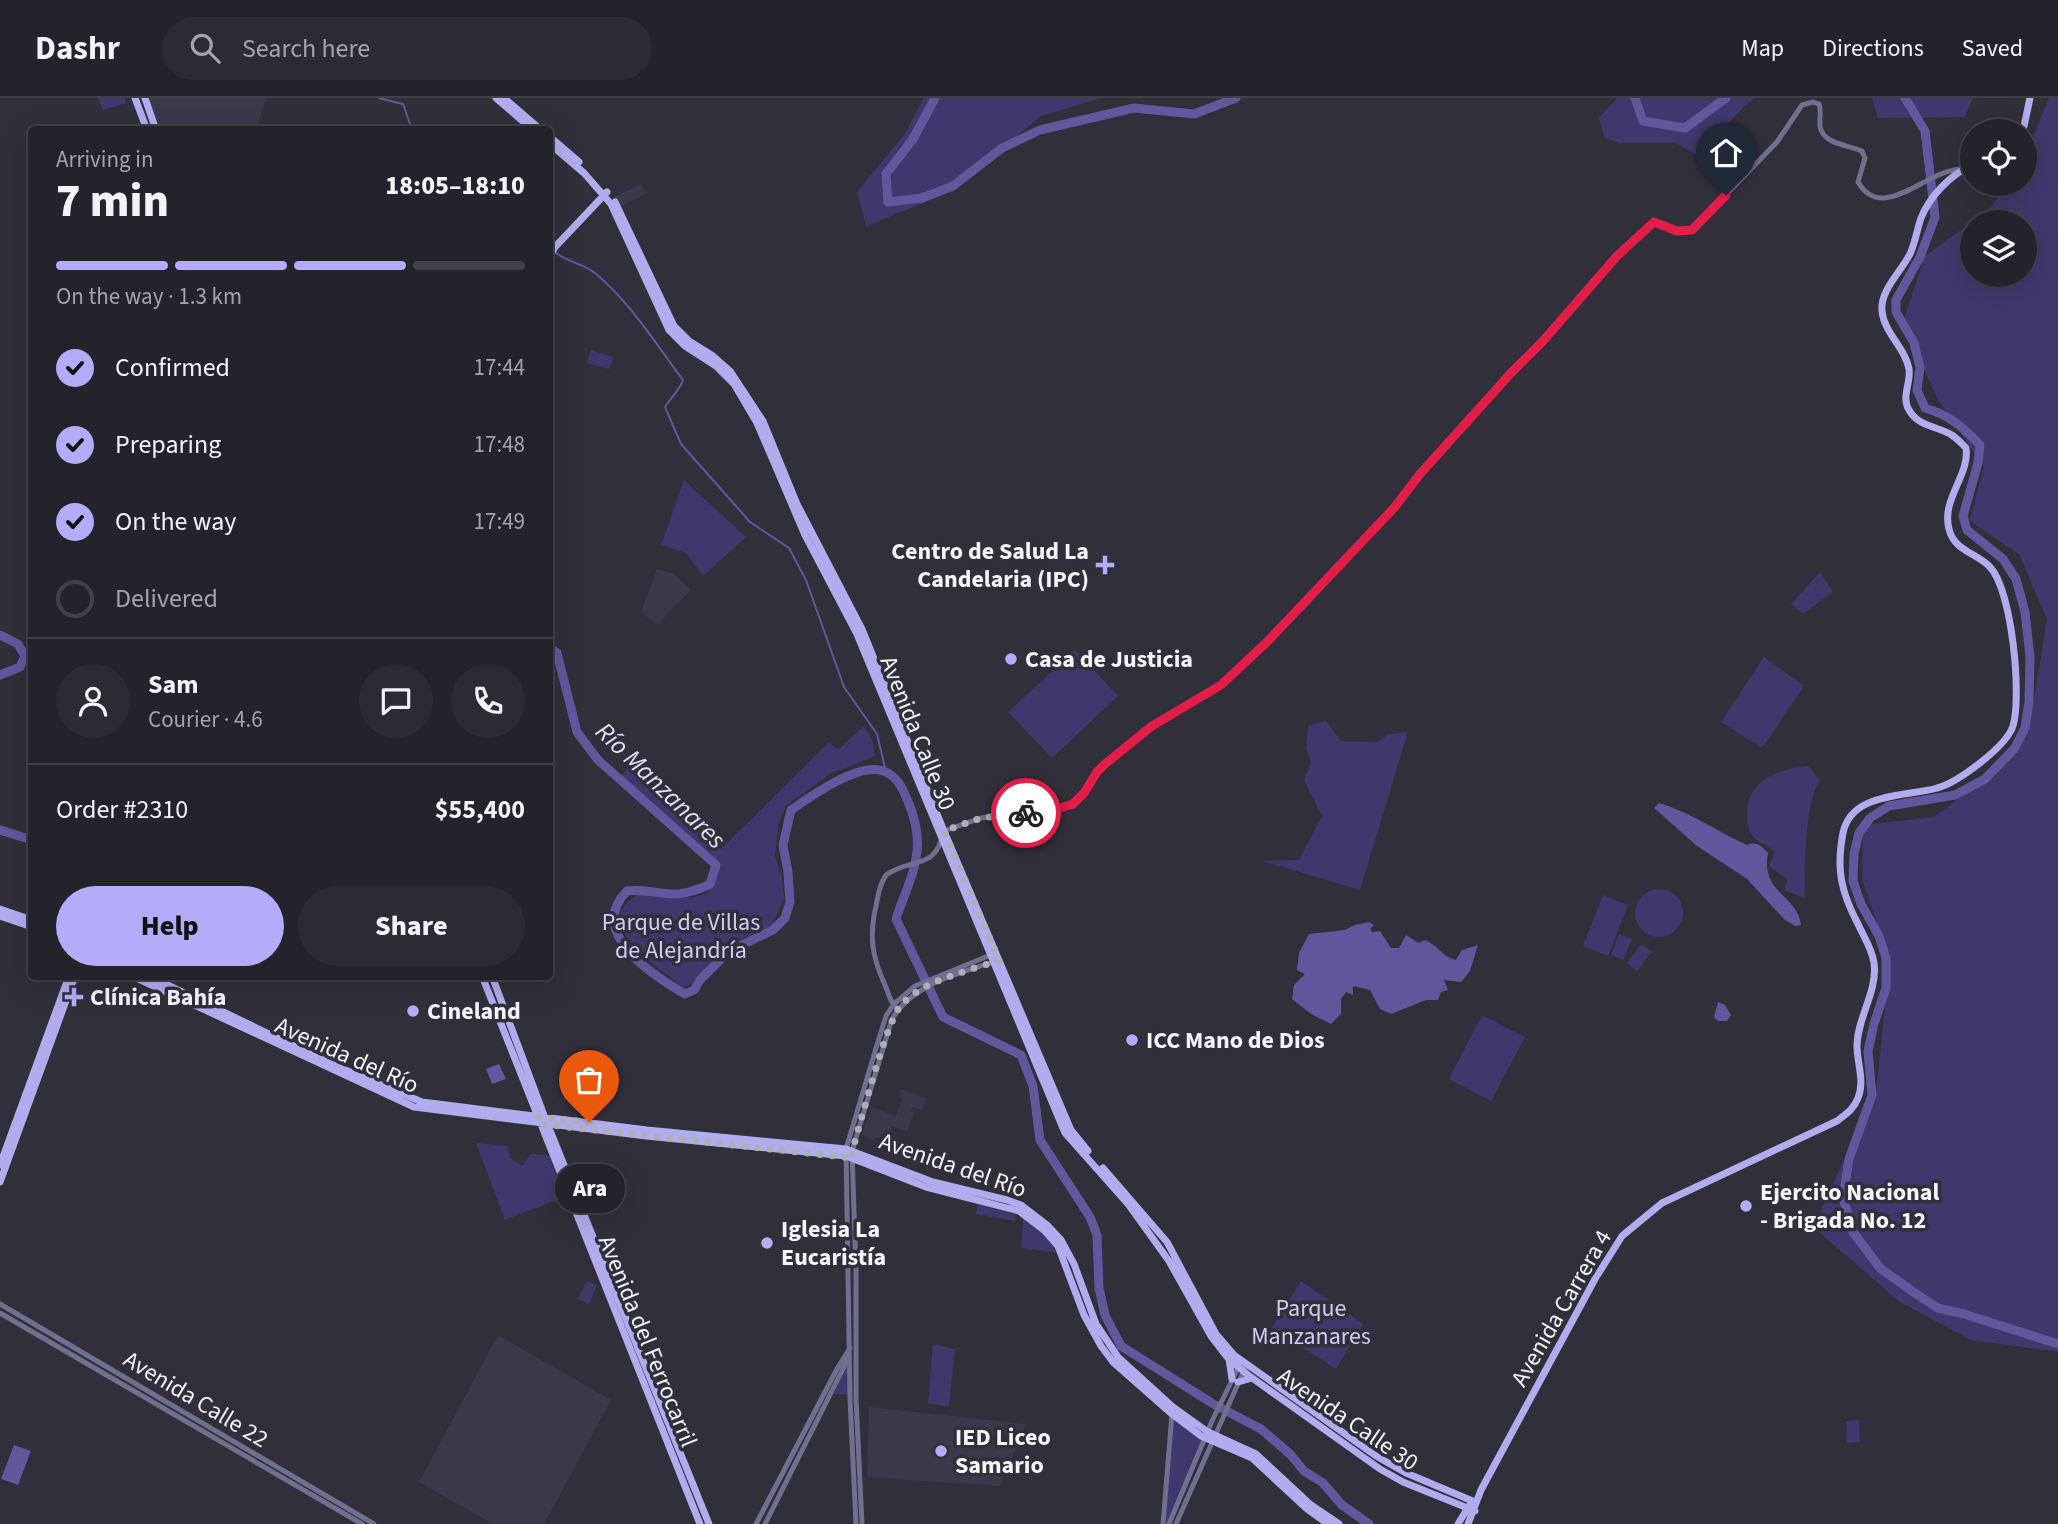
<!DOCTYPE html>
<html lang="en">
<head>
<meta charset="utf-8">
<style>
	:root { --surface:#24232c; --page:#2c2b34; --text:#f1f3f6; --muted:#a3a4a9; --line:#414048; --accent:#b3acf9 }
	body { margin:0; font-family:"Source Sans 3",sans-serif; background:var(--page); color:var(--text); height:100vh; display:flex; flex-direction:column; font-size:26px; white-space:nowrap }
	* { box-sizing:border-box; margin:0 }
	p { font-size:23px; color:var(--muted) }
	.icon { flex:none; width:38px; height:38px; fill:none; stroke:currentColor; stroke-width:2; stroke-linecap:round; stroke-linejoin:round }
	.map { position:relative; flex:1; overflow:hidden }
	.panel { position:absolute; left:28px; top:28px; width:525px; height:854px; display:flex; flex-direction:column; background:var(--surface); border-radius:7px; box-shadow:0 7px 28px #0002,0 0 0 2px var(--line) }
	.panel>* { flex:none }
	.buttons { position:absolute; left:1960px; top:21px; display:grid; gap:14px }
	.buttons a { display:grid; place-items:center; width:77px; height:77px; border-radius:50%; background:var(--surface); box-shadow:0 7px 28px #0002,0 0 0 2px var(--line); font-size:35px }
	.pin { position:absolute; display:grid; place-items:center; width:60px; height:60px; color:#fff; margin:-72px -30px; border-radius:50% 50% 50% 0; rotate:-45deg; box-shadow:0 0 7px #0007 }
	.pin .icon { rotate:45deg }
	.courier { position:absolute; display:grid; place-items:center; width:70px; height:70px; margin:-35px; border:5px solid #e11d48; border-radius:50%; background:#fff; color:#222; box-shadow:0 2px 9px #0007 }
	.bubble { position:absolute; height:49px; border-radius:24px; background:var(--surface); box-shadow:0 7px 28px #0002,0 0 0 2px var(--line); font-size:23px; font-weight:800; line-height:49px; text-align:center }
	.summary em { font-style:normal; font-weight:800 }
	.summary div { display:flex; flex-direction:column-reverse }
	.summary { display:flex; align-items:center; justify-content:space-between; height:119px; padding:0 28px }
	h1 { font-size:46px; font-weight:800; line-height:52px }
	.bar { display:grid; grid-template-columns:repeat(4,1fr); gap:10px 7px; align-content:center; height:84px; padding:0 28px }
	.bar i { height:9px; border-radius:5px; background:var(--line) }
	.bar .on { background:var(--accent) }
	.bar p { grid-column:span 4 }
	.line { display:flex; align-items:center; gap:18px; padding:0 28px; border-top:2px solid var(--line) }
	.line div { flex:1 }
	.round { display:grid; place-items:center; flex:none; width:74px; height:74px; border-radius:37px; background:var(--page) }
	ol { padding:0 28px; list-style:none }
	li { display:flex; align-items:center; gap:21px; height:77px }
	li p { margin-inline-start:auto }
	li .icon { padding:7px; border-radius:50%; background:var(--accent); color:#111; stroke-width:4 }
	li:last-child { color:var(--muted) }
	li i { width:38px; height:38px; border:4px solid var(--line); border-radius:50% }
	.action { display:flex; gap:14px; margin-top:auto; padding:14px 28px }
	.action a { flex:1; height:80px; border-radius:42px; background:var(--accent); color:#111; font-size:28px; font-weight:800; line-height:80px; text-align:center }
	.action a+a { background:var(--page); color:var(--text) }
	header { display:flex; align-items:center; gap:42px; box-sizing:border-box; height:98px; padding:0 35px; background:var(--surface); border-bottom:2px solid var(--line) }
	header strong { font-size:33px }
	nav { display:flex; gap:38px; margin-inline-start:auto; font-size:24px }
	.search { width:490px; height:63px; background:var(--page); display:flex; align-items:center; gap:18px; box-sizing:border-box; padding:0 24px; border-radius:38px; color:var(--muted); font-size:26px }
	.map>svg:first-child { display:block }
	.built { fill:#3a3949 }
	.green { fill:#3f386c; fill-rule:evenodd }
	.forest { fill:#60569c }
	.water { fill:#61579d }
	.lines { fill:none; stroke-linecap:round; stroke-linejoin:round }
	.stream { stroke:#61579d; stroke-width:2 }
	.river { stroke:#61579d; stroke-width:9 }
	.minor { stroke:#716f8f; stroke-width:5 }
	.major { stroke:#b1aced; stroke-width:7 }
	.done { stroke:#afafb7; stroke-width:7; stroke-dasharray:0 12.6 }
	.route { stroke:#e11d48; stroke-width:9 }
	.poi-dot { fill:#b3acf9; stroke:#302f3a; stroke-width:2.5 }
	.labels { text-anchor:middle; stroke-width:7; stroke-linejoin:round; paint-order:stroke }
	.poi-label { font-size:24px; font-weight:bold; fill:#f4f4fb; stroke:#302f3a; text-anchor:start }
	.street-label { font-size:24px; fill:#f4f4fb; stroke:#302f3a }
	.park-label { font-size:24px; fill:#cfcdf5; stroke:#302f3a }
	.water-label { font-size:26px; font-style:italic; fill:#e2e1f6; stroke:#302f3a }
</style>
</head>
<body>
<header>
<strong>Dashr</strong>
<div class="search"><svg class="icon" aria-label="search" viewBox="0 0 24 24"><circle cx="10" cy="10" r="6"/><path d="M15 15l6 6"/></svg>Search here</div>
<nav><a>Map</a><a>Directions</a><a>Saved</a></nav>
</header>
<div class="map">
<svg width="2058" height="1426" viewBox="0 0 2058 1426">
	<rect width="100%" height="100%" fill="#302f3a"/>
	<path class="built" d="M148,0H266L256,32L160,31Z
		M641,86L646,96L619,109L614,99Z
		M657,471L674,476L691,492L657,527L641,514Z
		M901,991L926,1000L922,1012L912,1009L911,1013L914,1014L907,1034L892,1028L888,1037L882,1035L879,1040L875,1039L874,1042L862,1037L871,1009L896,1018L902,1000L899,998Z
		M498,1237L611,1302L544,1426H493L419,1384Z
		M869,1309L1026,1326L1000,1388L867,1379Z"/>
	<path class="green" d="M98,0H125L126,5L103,12Z
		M924,0H1102L1041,18L975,72L926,104L866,128L857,94L904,37Z
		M1617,0H1754C1733,17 1718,39 1697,57L1676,45H1620L1605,40L1599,20Z
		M1872,0H1973L1965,19L1878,20Z
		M2049,0H2058V1254L1971,1242L1900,1204L1813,1129L1876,994L1890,863L1862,781L1863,727L1934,719L2007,665L2031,620L2047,521L2019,456L1970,423L1984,369L1938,302L1903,224L1925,158L1990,111L2007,86H2025V59ZM2025,124V177H1972V124Z
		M591,252L613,259L609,271L587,265Z
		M684,382L746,439L703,478L686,455L661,447Z
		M1820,474L1833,494L1803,516L1791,506Z
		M1075,552L1118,598L1052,660L1008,614Z
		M1764,559L1804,588L1762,650L1721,624Z
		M1326,623L1341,643L1378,644L1388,636L1408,634L1360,792L1262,763L1299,762L1322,718L1304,682L1311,665L1306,651L1308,628Z
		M864,628L872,641L875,658L830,676L786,708L779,724L775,758L782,779L784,800L772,828L727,847L690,887L683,889C664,873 617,846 621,816C622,807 631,801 638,796C655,796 696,805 709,793C715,787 717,774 719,766L620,679L630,668L721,751L829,644L838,652Z
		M1808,668L1820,682C1804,706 1805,770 1805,800L1785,793L1787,781L1769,768L1775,753C1768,748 1757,744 1752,737C1748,732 1747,723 1747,716C1747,682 1778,671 1808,668Z
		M1635 815a24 24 0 1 1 48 0a24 24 0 1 1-48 0Z
		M1603,797L1628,807L1608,858L1583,848Z
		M1619,836L1632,841L1623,862L1611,857Z
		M1641,846L1652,854L1637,873L1627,865Z
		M1482,917L1525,939L1491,1003L1449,981Z
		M476,1045L507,1048L510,1060L522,1068L531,1056L549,1057L564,1099L505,1122Z
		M978,1106L1016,1117L1015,1123L976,1116Z
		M1023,1120L1046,1137L1059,1155L1021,1150Z
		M587,1183L597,1187L589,1206L578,1201Z
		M1301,1183L1363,1226L1336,1271L1272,1230Z
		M933,1246L955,1251L949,1308L928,1306Z
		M848,1266L849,1297L834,1296Z
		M1174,1321L1203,1342L1167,1426H1164Z
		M1859,1322L1860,1344L1847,1345L1846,1323Z"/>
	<path class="forest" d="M1369,824L1374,827L1370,831L1372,834L1380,833L1391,850H1399L1406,837L1419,845L1425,842C1438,847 1442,859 1456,862L1462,852L1478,847L1470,873L1461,884L1444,882L1448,892L1441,894L1438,902H1426L1391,916L1380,911L1370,892L1353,888V897L1346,894L1341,901V916L1331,926L1311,916L1292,901L1294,887L1305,876L1297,872L1299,855L1309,836L1345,832L1355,827Z"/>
	<path class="water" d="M1659,705C1690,714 1718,734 1747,747C1757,743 1761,748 1768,755C1760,795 1798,797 1801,827L1795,828L1784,821L1747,781L1697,748L1654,710Z
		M1718,904L1725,907L1731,917L1727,923H1718L1714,919Z
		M499,966L506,981L492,986L486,971Z
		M14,1347L31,1353L18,1387L1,1381Z"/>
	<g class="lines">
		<path class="stream" d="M379,0L403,6L412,32
			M556,155C568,164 584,166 595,175C630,204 656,246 683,282C681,290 670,301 665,309L681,346L712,381L750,424L789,450L806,482L844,589L877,636L886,674"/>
		<path class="river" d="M935,0L913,41L886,76L888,104L922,100L953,88L1002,50L1040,32L1134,10L1194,16L1236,0
			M1635,0L1643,23L1685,30L1726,0
			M1905,0L1925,33L1935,119L1920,159L1896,202V214L1914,245L1920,269L1917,292L1925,310C1949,317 1963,329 1980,347L1978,365L1963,418L1967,432L2003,461L2016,481L2025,514L2030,559L2029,604L2025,630L2014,651L1985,681L1955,697L1889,708L1870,720L1859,735L1854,756L1853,783L1861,806L1879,838L1886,860V890L1874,926L1868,953L1872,997L1849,1061L1843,1100L1853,1134L1880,1170L1912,1193L1938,1210L1964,1216L2058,1246
			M0,537L18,546L25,558L20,569L0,577
			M550,550L557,555L577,634L598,662L716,767L710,786C701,791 682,797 672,796C654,795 647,791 627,793C586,834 652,877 685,896L694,892L700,882L729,853L773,832L785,820L790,804L788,774L783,747L791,712C811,698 859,664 883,673C896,677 902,689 907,701C914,716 919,736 917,753C915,776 903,799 896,821L943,919L1021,957L1033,988L1040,1042L1090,1119L1097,1137L1099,1190L1105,1217L1121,1248L1215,1307L1261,1331L1290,1356L1304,1373L1323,1385L1342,1407L1369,1426
			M0,732L32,742"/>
		<path class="minor" d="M898,911C890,905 889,896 885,887C872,859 869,838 876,808C878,797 880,786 886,777C913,758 935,774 944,733L981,720L1018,715H1044L1073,706L1084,695L1097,674L1105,666L1152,628L1221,587L1303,509L1617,158L1654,124L1677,133L1692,132L1777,44L1802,7L1813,4L1819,6C1822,14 1819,20 1820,28C1822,46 1849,47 1862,53L1865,60L1858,84C1883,127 1927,70 1963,71
			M0,1206L374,1426
			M0,1215L362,1426
			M756,1426L837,1271L850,1250
			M765,1426L848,1261
			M856,1426L850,1301L846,1051L877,947L886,918L893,907L915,888L993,856
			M862,1426L856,1301V1173L852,1053L892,921C913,885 959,876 996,863
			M1163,1426L1172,1316
			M1169,1426L1212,1323L1240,1266
			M1176,1426L1245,1270"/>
		<path class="major" d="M135,0L147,32
			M145,0L156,32
			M496,0L533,32
			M504,0L541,32
			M2023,33L2030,0
			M550,39L579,64
			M550,46L584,75L611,106L669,232L685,248L716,268L734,286L757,325L805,437L856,534L1065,1035L1128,1106L1169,1163L1211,1238L1228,1260L1248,1277L1380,1371L1403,1384L1475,1413
			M615,104L674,228L689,243L713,258L730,273L763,323L797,406L862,531L944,733L1071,1032L1088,1053
			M550,158L555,149L607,94
			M0,811L32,822
			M0,818L32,829
			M132,878L414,1009L646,1038L846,1058L926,1089L1019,1113L1045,1133L1058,1148L1084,1217L1101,1248L1113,1264L1172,1316L1201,1338L1252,1360L1307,1411L1328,1426
			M149,878L331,966L422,1004L647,1032L846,1051L933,1084L1007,1102L1021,1107L1047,1127L1061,1142L1074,1166L1096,1226L1118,1259L1173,1309L1208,1334L1256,1356L1311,1407L1339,1426
			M482,878L700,1426
			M492,878L545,1020L709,1426
			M0,1067L69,878
			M1103,1070L1167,1144L1216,1236L1234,1257L1376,1358L1406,1375L1475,1404
			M0,1084L75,878
			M1229,1261L1232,1281
			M1238,1284L1252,1280
			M1458,1426L1469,1408
			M1468,1426L1481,1392L1595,1181L1622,1138L1662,1105L1837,1023C1846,1016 1854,1011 1858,1000C1865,983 1857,965 1857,948C1857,920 1878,893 1874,865C1872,851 1864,839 1858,826C1841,794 1836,771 1843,735C1851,694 1906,699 1937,690C1957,685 2006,649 2013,628C2022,598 2012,492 1990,469C1977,455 1954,453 1949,431C1941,401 1970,377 1966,350C1961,345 1956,339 1950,336C1935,328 1918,328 1909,312C1901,299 1911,285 1909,271C1905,249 1884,235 1882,213C1880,192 1901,174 1910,156C1915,145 1917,132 1921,120C1930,98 1950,77 1972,67"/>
	</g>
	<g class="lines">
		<path class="done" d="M589,1024L538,1019L540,1026L853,1060L852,1053C861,1025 886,922 902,906C926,881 967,874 999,862L944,733L981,720L1026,715"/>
		<path class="route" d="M1026,715H1044L1073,706L1084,695L1097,674L1105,666L1152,628L1221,587L1268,543L1394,410L1420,376L1511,275L1543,243L1617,158L1654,124L1677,133L1692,132L1726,97"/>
	</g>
	<g class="poi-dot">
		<path d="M1101.5 456.5h7v7h7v7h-7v7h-7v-7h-7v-7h7z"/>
		<circle cx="1011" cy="561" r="7"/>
		<path d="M70.5 888.5h7v7h7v7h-7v7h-7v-7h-7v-7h7z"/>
		<circle cx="413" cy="913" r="7"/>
		<circle cx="1132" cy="942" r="7"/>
		<circle cx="1746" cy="1108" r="7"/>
		<circle cx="767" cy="1145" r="7"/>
		<circle cx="941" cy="1353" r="7"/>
	</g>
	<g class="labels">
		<g class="poi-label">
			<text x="1089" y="461" text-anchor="end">Centro de Salud La<tspan x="1089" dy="28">Candelaria (IPC)</tspan></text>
			<text x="1025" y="569">Casa de Justicia</text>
			<text x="90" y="907">Clínica Bahía</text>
			<text x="427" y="921">Cineland</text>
			<text x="1146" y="950">ICC Mano de Dios</text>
			<text x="1760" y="1102">Ejercito Nacional<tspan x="1760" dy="28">- Brigada No. 12</tspan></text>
			<text x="781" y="1139">Iglesia La<tspan x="781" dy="28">Eucaristía</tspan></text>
			<text x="955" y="1347">IED Liceo<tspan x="955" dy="28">Samario</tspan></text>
		</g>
		<g class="street-label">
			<text transform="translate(918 635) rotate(68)" y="8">Avenida Calle 30</text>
			<text transform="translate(347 957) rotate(24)" y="8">Avenida del Río</text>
			<text transform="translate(953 1067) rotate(19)" y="8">Avenida del Río</text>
			<text transform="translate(1561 1210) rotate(-60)" y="8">Avenida Carrera 4</text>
			<text transform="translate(648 1243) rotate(68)" y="8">Avenida del Ferrocarril</text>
			<text transform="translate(196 1301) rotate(31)" y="8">Avenida Calle 22</text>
			<text transform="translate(1348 1321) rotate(34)" y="8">Avenida Calle 30</text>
		</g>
		<g class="park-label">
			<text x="681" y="832">Parque de Villas<tspan x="681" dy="28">de Alejandría</tspan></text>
			<text x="1311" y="1218">Parque<tspan x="1311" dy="28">Manzanares</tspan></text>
		</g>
		<g class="water-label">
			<text transform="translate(661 687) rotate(44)" y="9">Río Manzanares</text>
		</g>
	</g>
</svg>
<div class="buttons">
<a><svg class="icon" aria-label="locate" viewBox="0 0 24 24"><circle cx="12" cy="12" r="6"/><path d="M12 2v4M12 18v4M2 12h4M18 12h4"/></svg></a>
<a><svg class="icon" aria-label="layers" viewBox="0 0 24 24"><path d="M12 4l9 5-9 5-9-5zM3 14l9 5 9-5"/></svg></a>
</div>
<div class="pin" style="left:589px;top:1024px;background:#ea580c"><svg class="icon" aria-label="bag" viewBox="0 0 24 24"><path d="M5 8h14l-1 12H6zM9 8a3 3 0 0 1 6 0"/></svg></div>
<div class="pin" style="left:1726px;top:97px;background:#1f2937"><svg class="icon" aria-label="home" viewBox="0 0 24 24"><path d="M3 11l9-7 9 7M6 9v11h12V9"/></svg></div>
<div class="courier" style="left:1026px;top:715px"><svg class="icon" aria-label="bike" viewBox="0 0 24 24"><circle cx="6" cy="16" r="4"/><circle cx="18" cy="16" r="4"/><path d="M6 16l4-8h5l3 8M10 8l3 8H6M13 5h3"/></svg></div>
<div class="bubble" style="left:555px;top:1066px;width:70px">Ara</div>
<section class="panel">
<div class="summary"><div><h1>7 min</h1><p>Arriving in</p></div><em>18:05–18:10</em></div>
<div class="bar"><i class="on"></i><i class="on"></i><i class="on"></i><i></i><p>On the way · 1.3 km</p></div>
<ol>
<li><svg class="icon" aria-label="check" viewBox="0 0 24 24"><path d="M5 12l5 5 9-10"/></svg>Confirmed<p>17:44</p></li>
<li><svg class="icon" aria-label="check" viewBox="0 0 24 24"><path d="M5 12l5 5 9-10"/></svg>Preparing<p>17:48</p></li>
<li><svg class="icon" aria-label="check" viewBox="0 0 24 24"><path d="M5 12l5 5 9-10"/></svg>On the way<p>17:49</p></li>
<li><i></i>Delivered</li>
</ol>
<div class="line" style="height:126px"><a class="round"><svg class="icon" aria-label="person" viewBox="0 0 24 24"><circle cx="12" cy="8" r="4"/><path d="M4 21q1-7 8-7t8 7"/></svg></a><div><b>Sam</b><p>Courier · 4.6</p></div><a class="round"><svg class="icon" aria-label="chat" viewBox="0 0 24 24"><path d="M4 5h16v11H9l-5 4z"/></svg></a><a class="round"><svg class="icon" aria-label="phone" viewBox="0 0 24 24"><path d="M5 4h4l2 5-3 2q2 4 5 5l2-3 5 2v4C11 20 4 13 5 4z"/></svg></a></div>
<div class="line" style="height:91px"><div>Order #2310</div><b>$55,400</b></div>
<div class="action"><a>Help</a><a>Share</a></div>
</section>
</div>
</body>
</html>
